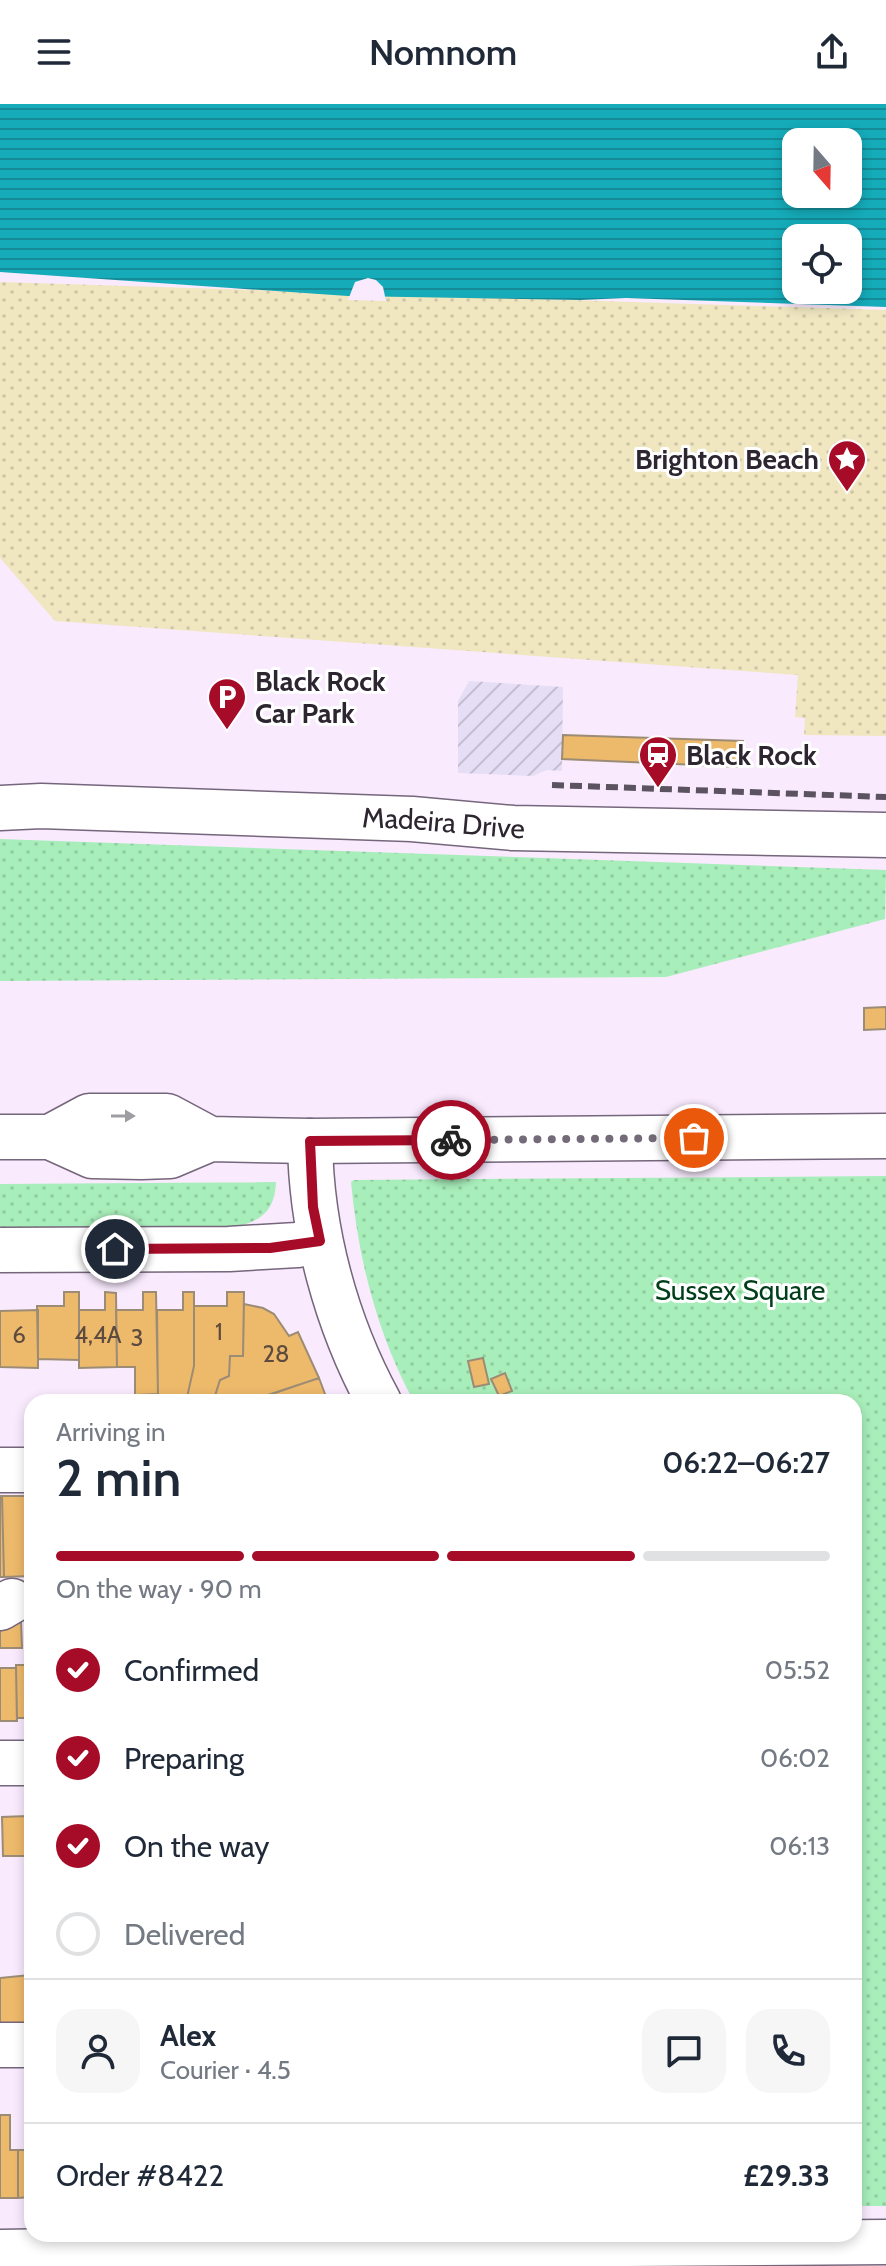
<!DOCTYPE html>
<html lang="en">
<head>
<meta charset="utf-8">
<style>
	:root { --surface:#fff; --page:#f6f6f7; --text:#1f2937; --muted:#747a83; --line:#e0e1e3; --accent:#a60c28 }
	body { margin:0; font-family:Cabin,sans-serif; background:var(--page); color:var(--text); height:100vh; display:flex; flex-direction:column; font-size:30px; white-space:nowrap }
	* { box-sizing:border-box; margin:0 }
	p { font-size:26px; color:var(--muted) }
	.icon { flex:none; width:44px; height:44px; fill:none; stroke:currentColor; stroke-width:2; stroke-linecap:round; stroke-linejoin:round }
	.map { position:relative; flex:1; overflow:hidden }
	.sheet { position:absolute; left:24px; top:1290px; width:838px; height:848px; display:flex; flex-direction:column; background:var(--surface); border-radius:24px; box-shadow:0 4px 12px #0003 }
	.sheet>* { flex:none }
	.needle { width:52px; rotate:160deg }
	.controls { position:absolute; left:782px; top:24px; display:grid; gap:16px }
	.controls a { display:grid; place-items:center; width:80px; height:80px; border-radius:16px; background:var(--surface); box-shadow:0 4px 12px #0003; font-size:40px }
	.pin { position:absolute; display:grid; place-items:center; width:68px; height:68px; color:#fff; margin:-34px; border:4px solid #fff; border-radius:50%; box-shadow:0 2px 8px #0007 }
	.courier { position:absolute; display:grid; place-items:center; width:80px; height:80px; margin:-40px; border:6px solid #a60c28; border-radius:50%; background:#fff; color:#222; box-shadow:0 2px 10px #0007 }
	.summary em { font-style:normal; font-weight:600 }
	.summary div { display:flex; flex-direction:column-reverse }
	.summary { display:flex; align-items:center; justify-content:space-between; height:136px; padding:0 32px }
	h1 { font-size:52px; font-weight:600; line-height:60px }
	.bar { display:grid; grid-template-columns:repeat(4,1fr); gap:12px 8px; align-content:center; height:96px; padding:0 32px }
	.bar i { height:10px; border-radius:6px; background:var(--line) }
	.bar .current { background:var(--accent) }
	.bar p { grid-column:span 4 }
	.line { display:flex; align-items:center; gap:20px; padding:0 32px; border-top:2px solid var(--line) }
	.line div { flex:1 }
	.round { display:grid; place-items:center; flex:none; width:84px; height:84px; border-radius:24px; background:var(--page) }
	ol { padding:0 32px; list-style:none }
	li { display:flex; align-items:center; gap:24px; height:88px }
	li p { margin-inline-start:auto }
	li .icon { padding:8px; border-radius:50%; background:var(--accent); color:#fff; stroke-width:4 }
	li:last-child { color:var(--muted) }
	li i { width:44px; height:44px; border:4px solid var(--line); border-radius:50% }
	header { display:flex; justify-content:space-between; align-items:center; height:104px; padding:0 32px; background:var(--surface); font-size:36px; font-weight:600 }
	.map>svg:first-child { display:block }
	.industrial { fill:url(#industrial-furrows) }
	.green { fill:url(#green-dots) }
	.sand { fill:url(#sand-dots) }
	.water { fill:url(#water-rules); fill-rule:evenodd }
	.pier { fill:#f9eafe }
	.building { fill:#edb96b; stroke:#9d8c75; stroke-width:2 }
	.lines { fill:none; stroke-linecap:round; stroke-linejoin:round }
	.minor-casing { stroke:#75667b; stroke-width:47 }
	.major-casing { stroke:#75667b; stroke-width:47 }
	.minor { stroke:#fff; stroke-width:44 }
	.major { stroke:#fff; stroke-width:44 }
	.rail { stroke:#5c5360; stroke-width:6; stroke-dasharray:12 6; stroke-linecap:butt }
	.oneway { fill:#a09da2 }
	.done { stroke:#746b78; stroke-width:8; stroke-dasharray:0 14.4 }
	.route { stroke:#a60c28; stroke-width:10 }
	.labels { text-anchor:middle; stroke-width:6; stroke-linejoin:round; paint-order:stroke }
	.number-label { font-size:24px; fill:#5d4b3f }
	.poi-label { font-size:28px; font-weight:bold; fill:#2d2630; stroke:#fff; text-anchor:start }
	.street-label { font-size:28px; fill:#2d2630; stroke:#fff }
	.park-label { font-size:28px; fill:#003e1a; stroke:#fff }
</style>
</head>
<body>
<header><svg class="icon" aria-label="menu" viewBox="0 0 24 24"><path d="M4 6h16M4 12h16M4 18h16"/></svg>Nomnom<svg class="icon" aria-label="share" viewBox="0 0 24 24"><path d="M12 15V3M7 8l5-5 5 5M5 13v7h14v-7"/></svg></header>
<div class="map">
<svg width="886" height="2162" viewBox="0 0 886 2162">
	<defs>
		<pattern id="industrial-furrows" width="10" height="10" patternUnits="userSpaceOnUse" patternTransform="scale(2)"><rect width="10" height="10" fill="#e5def4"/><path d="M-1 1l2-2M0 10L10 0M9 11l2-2" fill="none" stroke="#c5bed2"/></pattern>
		<pattern id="green-dots" width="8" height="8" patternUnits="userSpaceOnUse" patternTransform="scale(2)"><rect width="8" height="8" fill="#a8eeba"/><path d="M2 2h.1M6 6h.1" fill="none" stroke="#91cca0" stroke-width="1.8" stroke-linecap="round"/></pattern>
		<pattern id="sand-dots" width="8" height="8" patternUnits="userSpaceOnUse" patternTransform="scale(2)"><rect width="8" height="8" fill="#f0e7c1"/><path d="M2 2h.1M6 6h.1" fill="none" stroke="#cec6a6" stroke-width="1.8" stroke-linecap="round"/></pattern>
		<pattern id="water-rules" width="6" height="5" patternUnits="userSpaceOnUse" patternTransform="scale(2)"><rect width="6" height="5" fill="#15abb9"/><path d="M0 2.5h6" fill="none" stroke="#148b97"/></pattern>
	</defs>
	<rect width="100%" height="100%" fill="#f9eafe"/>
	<path class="industrial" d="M469,577L563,583L562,667L547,666L533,672L458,669V597Z"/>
	<path class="green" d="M0,735L886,766L885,815L666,873L0,877Z
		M886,1072V2102H854V1298H414C377,1230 358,1154 351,1078L354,1076Z
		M276,1078C275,1104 264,1116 239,1122L0,1125V1080Z"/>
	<path class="sand" d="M0,178L886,206V632L804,631L805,614L795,613L798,571L55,517L0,454Z"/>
	<path class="water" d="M0,0H886V203L626,194L580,196L348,192L0,168ZM796,38H848V90H796ZM796,134H848V186H796Z"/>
	<path class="pier" d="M368,174L376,176L383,183L386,197L348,196L355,178Z"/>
	<path class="building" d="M563,631L743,637L742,663L562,655Z
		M886,903V925L864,926V904Z
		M64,1188H79V1256L38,1255L37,1202H64Z
		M105,1188L116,1189L117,1263L79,1264V1206H105Z
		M143,1188H156L158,1290L135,1291V1263H117L116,1206H143Z
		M183,1188H194V1262L186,1298H158L157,1206H183Z
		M227,1188H244L243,1252H230L229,1272L220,1276L213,1298H186L194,1262V1202H227Z
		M244,1200L263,1204L274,1210L289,1232L298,1228L319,1274L249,1298H213L220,1276L229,1272L230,1252H243Z
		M38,1206V1264L0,1263V1207Z
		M483,1254L489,1280L474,1283L468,1257Z
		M505,1269L512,1287L499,1292L491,1275Z
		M319,1274L328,1298H249L262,1293Z
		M0,1392H2L4,1473H0Z
		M2,1392H32V1472L4,1473Z
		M0,1516H21L22,1544H0Z
		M16,1561H32V1614H17Z
		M0,1564H16L17,1617H0Z
		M27,1712V1752H3L2,1713Z
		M26,1719H32V1759L27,1760Z
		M30,1871H32V1888H27V1919H0V1874Z
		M0,2011H10V2046H18V2094H0Z
		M27,2011H32V2093L18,2094V2046H28Z"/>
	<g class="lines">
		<defs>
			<g id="minor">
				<path id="s1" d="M0,704L41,702L412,715L513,724L886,731"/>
				<path d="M310,1037C311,1127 336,1219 379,1298"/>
				<path d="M0,1146L229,1145L297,1141L320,1137"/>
				<path d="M0,1366H32"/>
				<path d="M0,1504L12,1497"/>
				<path d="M0,1659H32"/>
				<path d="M0,1941H32"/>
			</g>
			<path id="major" d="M0,1033H50L92,1052L141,1053L170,1052L210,1035L310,1037L886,1032
				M50,1033L89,1012H167L210,1035
				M0,2148L368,2142L886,2138"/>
		</defs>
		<use href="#minor" class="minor-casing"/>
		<use href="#major" class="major-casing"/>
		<use href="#minor" class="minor"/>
		<use href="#major" class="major"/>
		<path class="rail" d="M552,681L886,693"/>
	</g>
	<defs><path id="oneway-solid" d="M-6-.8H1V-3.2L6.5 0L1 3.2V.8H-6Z" transform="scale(2)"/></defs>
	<use class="oneway" href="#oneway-solid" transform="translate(123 1012)"/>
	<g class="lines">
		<path class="done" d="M451,1036L694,1034"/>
		<path class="route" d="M115,1145L270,1144L320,1137L313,1103L310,1037L451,1036"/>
	</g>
	<defs>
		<symbol id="sight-pin" viewBox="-11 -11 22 30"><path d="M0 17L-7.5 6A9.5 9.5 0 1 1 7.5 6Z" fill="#a60c28" stroke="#fff"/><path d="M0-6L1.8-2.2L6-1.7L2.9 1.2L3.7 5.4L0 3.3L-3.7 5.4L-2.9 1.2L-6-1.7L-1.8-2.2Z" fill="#fff"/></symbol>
		<symbol id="parking-pin" viewBox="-11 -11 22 30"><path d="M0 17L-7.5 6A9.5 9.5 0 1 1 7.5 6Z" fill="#a60c28" stroke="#fff"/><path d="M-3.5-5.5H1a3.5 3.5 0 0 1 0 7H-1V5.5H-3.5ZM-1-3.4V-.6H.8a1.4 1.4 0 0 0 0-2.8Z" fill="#fff"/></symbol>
		<symbol id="station-pin" viewBox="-11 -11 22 30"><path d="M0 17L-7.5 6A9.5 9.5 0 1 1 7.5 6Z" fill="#a60c28" stroke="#fff"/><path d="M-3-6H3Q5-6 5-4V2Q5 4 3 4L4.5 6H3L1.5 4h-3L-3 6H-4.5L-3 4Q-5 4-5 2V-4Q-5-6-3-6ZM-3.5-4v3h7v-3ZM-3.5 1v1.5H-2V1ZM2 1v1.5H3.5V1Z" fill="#fff"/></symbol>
	</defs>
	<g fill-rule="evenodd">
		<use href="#sight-pin" x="825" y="333" width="44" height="60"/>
		<use href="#parking-pin" x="205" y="571" width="44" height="60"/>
		<use href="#station-pin" x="636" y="629" width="44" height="60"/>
	</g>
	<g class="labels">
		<g class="number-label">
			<text x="219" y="1236">1</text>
			<text x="19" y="1239">6</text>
			<text x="98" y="1239">4,4A</text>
			<text x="137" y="1242">3</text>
			<text x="276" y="1258">28</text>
		</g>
		<g class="poi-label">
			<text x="819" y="365" text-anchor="end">Brighton Beach</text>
			<text x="255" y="587">Black Rock<tspan x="255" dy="32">Car Park</tspan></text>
			<text x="686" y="661">Black Rock</text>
		</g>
		<g class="street-label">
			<text dy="10" stroke="none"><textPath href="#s1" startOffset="444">Madeira Drive</textPath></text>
		</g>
		<g class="park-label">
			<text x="740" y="1196">Sussex Square</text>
		</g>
	</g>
</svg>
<div class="controls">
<a><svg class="needle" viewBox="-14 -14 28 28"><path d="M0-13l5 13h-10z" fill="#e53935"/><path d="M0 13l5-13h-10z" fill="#747a83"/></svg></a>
<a><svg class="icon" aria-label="locate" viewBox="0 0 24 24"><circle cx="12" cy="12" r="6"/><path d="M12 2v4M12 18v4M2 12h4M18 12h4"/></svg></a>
</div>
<div class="pin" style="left:694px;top:1034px;background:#ea580c"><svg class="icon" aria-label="bag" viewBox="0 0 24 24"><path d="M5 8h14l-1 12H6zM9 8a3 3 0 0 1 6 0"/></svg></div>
<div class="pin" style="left:115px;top:1145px;background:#1f2937"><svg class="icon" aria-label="home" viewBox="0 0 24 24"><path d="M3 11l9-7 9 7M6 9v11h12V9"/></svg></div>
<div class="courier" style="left:451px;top:1036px"><svg class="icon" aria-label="bike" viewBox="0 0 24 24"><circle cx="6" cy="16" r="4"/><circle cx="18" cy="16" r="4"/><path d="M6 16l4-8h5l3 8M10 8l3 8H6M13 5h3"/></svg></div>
<section class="sheet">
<div class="summary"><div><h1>2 min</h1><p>Arriving in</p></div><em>06:22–06:27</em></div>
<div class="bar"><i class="current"></i><i class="current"></i><i class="current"></i><i></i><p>On the way · 90 m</p></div>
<ol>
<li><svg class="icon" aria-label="check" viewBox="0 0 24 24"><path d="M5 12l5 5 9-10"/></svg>Confirmed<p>05:52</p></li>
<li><svg class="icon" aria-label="check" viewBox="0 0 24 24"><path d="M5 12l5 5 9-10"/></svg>Preparing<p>06:02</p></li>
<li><svg class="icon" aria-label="check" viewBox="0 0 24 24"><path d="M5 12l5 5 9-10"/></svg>On the way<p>06:13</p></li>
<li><i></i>Delivered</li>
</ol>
<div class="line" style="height:144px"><a class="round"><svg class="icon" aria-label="person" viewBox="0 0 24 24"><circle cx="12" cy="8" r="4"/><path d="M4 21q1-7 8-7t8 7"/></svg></a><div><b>Alex</b><p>Courier · 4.5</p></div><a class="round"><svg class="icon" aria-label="chat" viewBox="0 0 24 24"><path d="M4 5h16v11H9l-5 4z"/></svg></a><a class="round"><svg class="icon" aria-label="phone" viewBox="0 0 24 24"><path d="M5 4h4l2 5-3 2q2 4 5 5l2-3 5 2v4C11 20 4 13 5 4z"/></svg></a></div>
<div class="line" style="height:104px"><div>Order #8422</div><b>£29.33</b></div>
</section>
</div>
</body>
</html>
